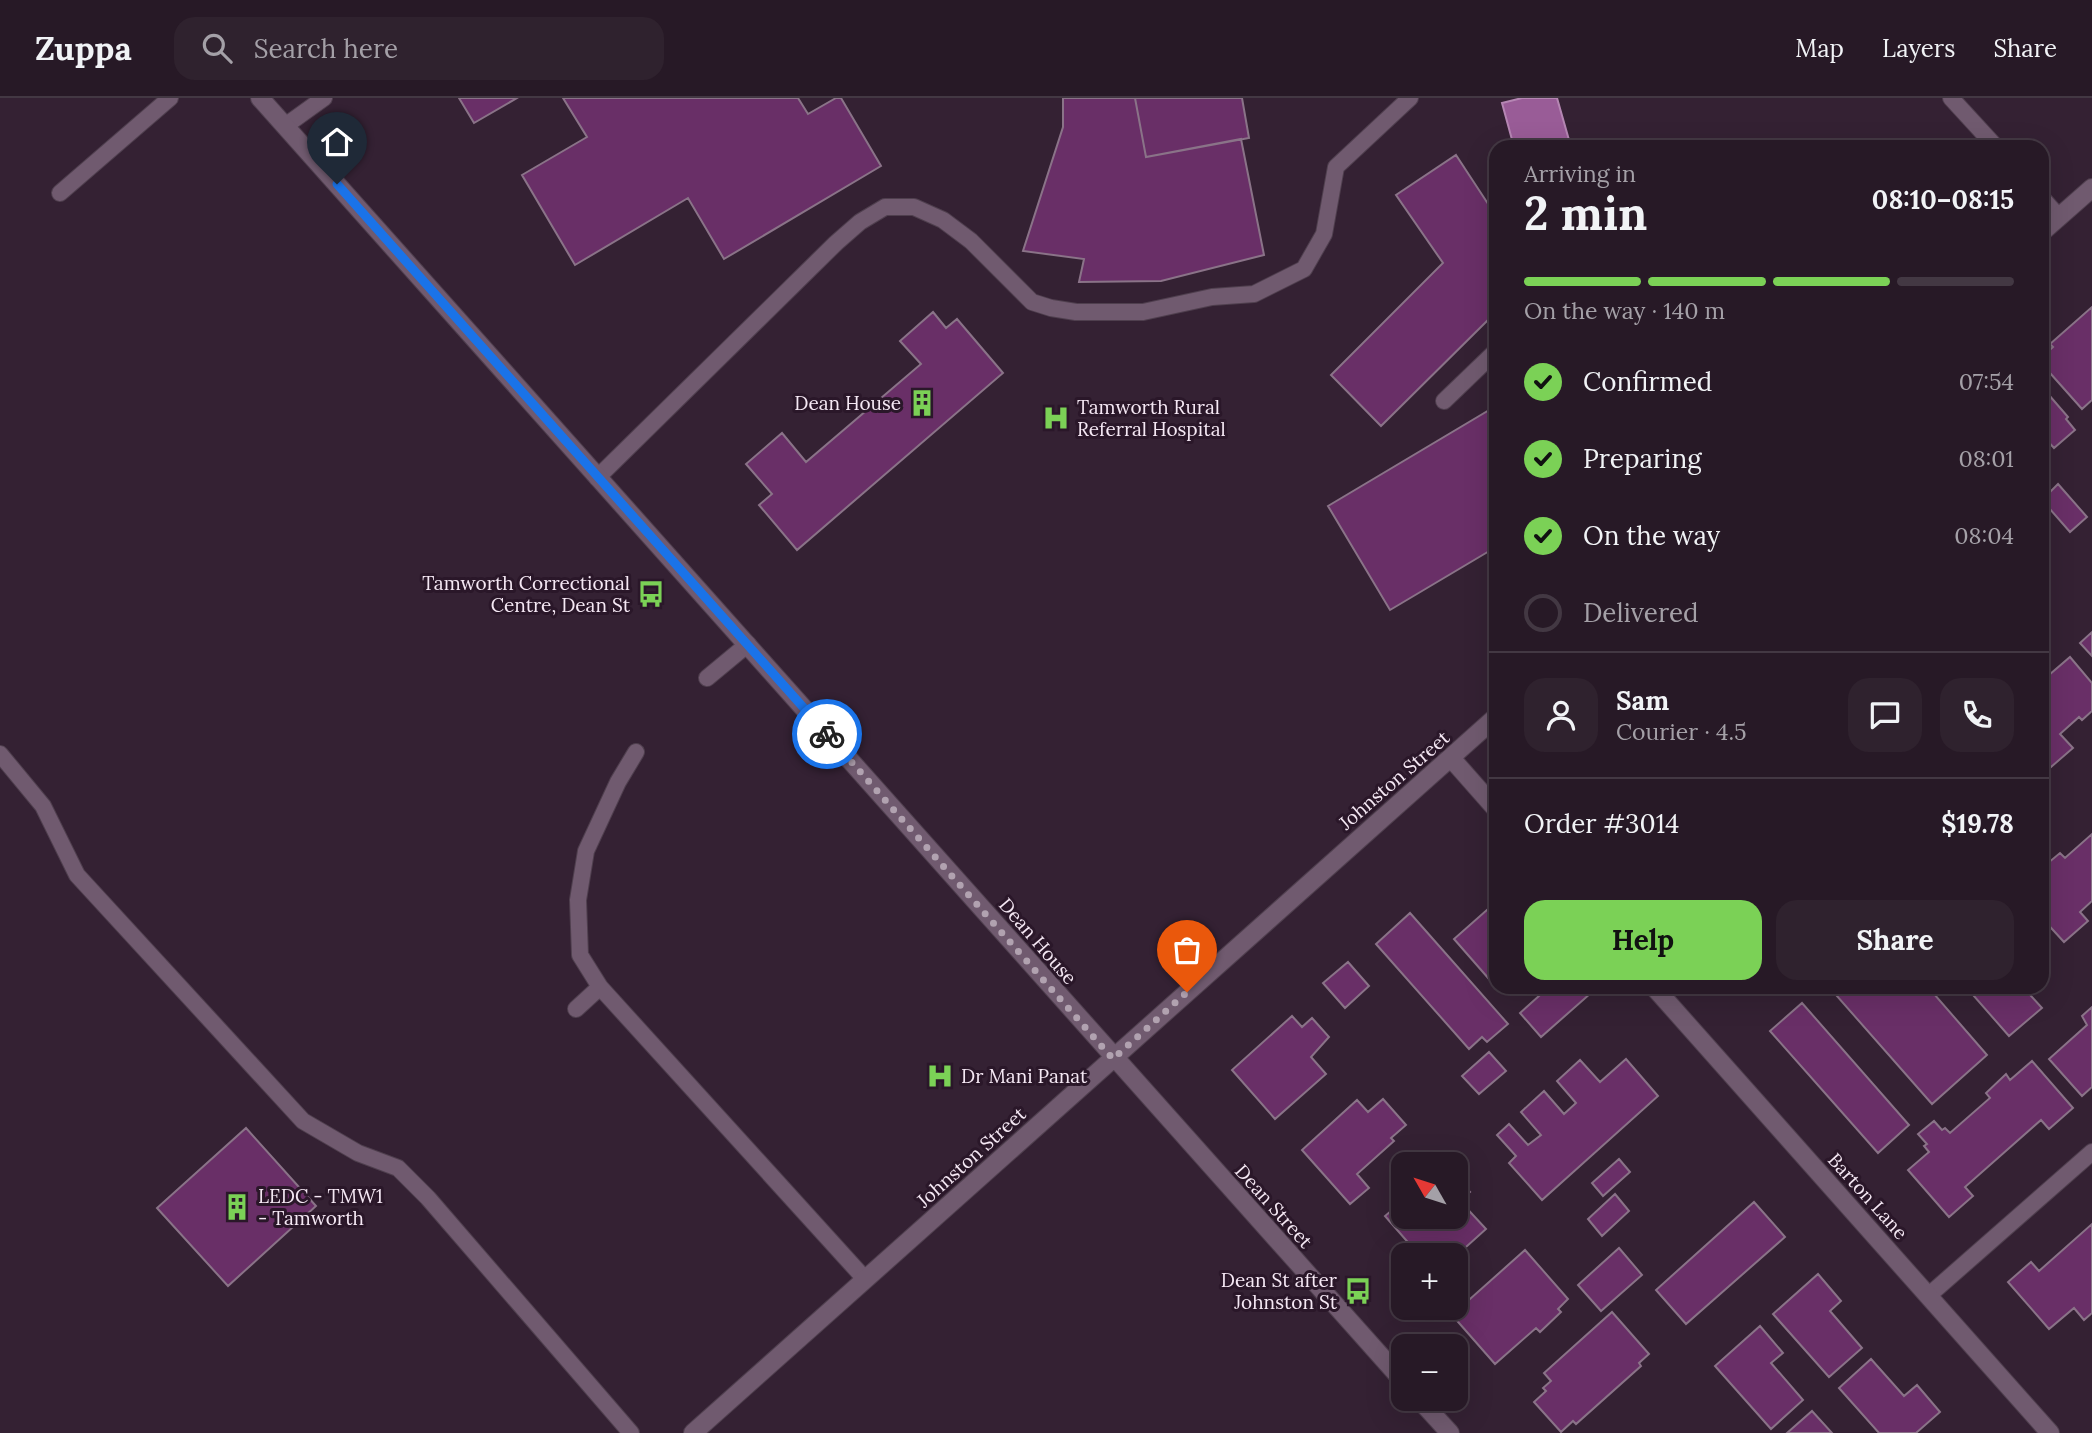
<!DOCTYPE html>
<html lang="en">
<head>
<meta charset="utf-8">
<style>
	:root { --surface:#271926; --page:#2f222e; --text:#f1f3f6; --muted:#a4a0a7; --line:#433843; --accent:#7bd156 }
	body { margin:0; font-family:Lora,serif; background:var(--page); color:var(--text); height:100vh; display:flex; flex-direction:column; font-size:26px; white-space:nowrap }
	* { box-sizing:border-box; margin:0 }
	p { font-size:23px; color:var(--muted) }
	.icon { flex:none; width:38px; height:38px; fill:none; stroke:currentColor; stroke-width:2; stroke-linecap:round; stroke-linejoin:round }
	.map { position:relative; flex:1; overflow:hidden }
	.sheet { position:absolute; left:1489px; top:42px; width:560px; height:854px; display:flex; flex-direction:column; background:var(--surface); border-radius:21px; box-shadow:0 7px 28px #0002,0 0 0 2px var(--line) }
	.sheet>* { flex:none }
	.needle { width:46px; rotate:309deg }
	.buttons { position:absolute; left:1391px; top:1054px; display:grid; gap:14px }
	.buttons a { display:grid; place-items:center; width:77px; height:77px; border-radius:14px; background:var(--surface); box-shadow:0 7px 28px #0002,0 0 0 2px var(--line); font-size:35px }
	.pin { position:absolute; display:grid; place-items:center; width:60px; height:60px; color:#fff; margin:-72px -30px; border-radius:50% 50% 50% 0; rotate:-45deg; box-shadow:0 0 7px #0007 }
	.pin .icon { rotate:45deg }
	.courier { position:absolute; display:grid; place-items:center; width:70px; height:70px; margin:-35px; border:5px solid #1a73e8; border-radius:50%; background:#fff; color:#222; box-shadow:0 2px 9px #0007 }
	.summary em { font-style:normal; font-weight:700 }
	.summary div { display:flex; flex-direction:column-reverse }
	.summary { display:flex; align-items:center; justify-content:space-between; height:119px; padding:0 35px }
	h1 { font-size:46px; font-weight:700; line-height:52px }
	.bar { display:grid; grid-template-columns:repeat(4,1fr); gap:10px 7px; align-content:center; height:84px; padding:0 35px }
	.bar i { height:9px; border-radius:5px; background:var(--line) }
	.bar .on { background:var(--accent) }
	.bar p { grid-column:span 4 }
	.line { display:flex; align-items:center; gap:18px; padding:0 35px; border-top:2px solid var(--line) }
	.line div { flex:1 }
	.round { display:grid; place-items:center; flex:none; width:74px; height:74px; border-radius:21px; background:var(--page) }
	ol { padding:0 35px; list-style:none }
	li { display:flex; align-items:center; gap:21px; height:77px }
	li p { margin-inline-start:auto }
	li .icon { padding:7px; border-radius:50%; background:var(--accent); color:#111; stroke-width:4 }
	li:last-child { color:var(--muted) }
	li i { width:38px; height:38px; border:4px solid var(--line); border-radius:50% }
	.cta { display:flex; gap:14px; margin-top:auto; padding:14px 35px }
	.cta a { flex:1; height:80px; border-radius:21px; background:var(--accent); color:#111; font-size:28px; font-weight:700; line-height:80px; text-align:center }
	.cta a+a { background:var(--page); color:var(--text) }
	header { display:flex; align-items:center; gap:42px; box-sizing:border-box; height:98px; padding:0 35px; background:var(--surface); border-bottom:2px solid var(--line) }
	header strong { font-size:33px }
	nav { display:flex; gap:38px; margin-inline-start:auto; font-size:24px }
	.search { width:490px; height:63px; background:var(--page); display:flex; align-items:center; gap:18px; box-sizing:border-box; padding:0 24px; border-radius:21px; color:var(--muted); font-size:26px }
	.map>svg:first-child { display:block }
	.water { fill:#995c97; stroke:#b586b3; stroke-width:2 }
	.building { fill:#692f67; stroke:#8a7388; stroke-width:2 }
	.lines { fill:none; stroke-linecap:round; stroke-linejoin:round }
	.lane-casing { stroke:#4f3f4e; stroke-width:18 }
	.street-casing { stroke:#4f3f4e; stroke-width:20 }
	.lane { stroke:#705a6f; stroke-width:16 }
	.street { stroke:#705a6f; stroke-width:18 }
	.done { stroke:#b1a2b0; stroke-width:7; stroke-dasharray:0 12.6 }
	.route { stroke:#1a73e8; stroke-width:9 }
	.labels { text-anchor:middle; stroke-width:6; stroke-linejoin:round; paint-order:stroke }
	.poi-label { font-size:19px; fill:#f5e8f4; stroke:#2a1729; text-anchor:end }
	.street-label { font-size:19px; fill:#f5e8f4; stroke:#2a1729 }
</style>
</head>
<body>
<header>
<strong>Zuppa</strong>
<div class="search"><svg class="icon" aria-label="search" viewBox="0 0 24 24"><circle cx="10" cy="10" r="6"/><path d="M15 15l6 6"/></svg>Search here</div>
<nav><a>Map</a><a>Layers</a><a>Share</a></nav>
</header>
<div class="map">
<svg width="2092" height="1335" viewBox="0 0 2092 1335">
	<rect width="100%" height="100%" fill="#342133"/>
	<path class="water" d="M1522,0H1557L1571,49H1514L1502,5Z"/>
	<path class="building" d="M459,0H517L474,25Z
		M563,0H798L808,16L836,0H841L881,68L724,161L688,100L575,167L522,77L587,39Z
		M1063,0H1135L1146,59L1241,41L1264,157L1161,183L1079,184L1084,161L1023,153L1063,29Z
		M1135,0H1242L1249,40L1146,59Z
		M1456,57L1496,118V214L1381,328L1331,277L1443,165L1396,97Z
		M2092,209V302L2082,311L2042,266V259L2053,249L2050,246Z
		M933,214L946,230L957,221L1003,275L797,452L759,407L772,396L746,366L782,335L806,364L921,266L900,243Z
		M2042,289L2068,319L2066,321L2075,332L2054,350L2045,340L2042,342Z
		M1496,308V449L1390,512L1328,408Z
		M2058,386L2087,419L2070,434L2042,402Z
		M2092,534V558L2080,545Z
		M2070,559L2092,585V613L2082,622L2079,619L2060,636L2073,650L2044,675L2042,583Z
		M2092,736V803L2080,814L2088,823L2064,844L2042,820V780L2045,778L2042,770L2060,755L2065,760Z
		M1496,804V889L1454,841Z
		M1410,815L1508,926L1487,944L1482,939L1469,951L1376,846Z
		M1348,864L1369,888L1345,910L1323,885Z
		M1549,889H1585L1591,895L1541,939L1520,915Z
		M1829,889H1928L1987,957L1932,1006Z
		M1966,889H2023L2042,910L2009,938Z
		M1802,905L1909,1027L1878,1055L1770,933Z
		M2092,909V989L2082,998L2049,961L2087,927L2082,918Z
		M1292,918L1302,929L1312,920L1329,939L1311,959L1326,976L1275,1021L1232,972Z
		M1489,954L1506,973L1479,996L1462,978Z
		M1626,961L1658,998L1542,1102L1509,1065L1516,1058L1497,1037L1509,1026L1528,1047L1541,1037L1521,1014L1544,993L1564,1016L1576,1005L1557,983L1580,962L1600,984Z
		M2032,963L2073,1010L2049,1031L2041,1022L1965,1089L1973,1098L1949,1119L1908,1072L1929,1054L1924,1048L1927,1046L1918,1036L1934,1023L1942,1032L1945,1030L1950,1035L1990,1000L1986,995L2006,976L2010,982Z
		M1383,1001L1406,1027L1391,1040L1394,1043L1357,1076L1369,1090L1350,1106L1302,1052L1357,1002L1368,1014Z
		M246,1030L316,1108L228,1188L157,1110Z
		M1619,1061L1630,1074L1603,1098L1592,1085Z
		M1456,1079L1470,1094L1460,1103L1486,1131L1456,1158L1419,1157L1385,1118L1404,1102V1118H1456Z
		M1615,1096L1629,1113L1602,1138L1588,1121Z
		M1754,1104L1785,1139L1686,1226L1656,1192Z
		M2092,1126V1215L2084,1222L2074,1210L2049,1231L2008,1184L2031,1164L2039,1173Z
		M1619,1150L1642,1177L1601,1213L1578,1187Z
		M1525,1152L1568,1201L1558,1211L1561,1214L1540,1234L1536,1230L1495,1266L1452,1217Z
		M1818,1176L1841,1203L1830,1213L1862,1250L1829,1279L1773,1216Z
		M1612,1214L1649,1256L1639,1265L1641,1268L1576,1326L1573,1323L1561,1334L1534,1304L1546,1293L1543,1290L1551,1283L1544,1275Z
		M1760,1228L1783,1255L1771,1265L1803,1302L1771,1331L1715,1268Z
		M1871,1261L1904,1298L1917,1287L1940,1314L1916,1335H1879L1839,1290Z
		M1812,1313L1832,1335H1787Z"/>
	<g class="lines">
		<defs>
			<path id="lane" d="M1951,0L1996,49
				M285,28L324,0
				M60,95L170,0
				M2042,100L2059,119
				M1444,303L1496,253
				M597,380L836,145L860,124L885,109H914L943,122L971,143L1032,204L1051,210L1076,214H1143L1212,199L1254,196L1304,171L1324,136L1336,69L1410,0
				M707,580L748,546
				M636,654L618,684L586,753L578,802L580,857L600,889L865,1181
				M0,656L43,708L77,777L303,1023L358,1055L398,1070L428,1100L631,1335
				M576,911L600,889
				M1928,1198L2092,1054"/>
			<path id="street" d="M260,0L1404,1284
				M2042,134L2092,90
				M1451,660L1496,711
				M1654,889L2050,1335
				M1418,1300L1450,1335
				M693,1335L1496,619"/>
		</defs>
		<use href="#lane" class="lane-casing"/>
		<use href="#street" class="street-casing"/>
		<use href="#lane" class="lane"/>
		<use href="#street" class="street"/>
	</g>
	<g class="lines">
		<path class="done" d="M827,636L1113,961L1187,894"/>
		<path class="route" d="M337,86L827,636"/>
	</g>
	<defs>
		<symbol id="building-bare" viewBox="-9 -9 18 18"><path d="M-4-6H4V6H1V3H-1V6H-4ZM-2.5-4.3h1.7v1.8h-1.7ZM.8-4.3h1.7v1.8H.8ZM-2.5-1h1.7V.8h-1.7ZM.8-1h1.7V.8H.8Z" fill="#7bd156" stroke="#2a1729" stroke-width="2.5" paint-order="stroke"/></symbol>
		<symbol id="hospital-bare" viewBox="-9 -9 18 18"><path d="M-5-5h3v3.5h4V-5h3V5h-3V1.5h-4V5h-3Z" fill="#7bd156" stroke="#2a1729" stroke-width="2.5" paint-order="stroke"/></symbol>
		<symbol id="bus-bare" viewBox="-9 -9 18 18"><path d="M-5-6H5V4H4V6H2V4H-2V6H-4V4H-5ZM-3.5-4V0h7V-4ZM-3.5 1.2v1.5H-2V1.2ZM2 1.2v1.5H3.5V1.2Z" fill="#7bd156" stroke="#2a1729" stroke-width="2.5" paint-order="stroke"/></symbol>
	</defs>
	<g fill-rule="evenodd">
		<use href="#building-bare" x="903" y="286" width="38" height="38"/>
		<use href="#hospital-bare" x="1037" y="301" width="38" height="38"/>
		<use href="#bus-bare" x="632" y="477" width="38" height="38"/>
		<use href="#hospital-bare" x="921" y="959" width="38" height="38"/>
		<use href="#building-bare" x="218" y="1090" width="38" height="38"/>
		<use href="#bus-bare" x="1339" y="1174" width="38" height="38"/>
	</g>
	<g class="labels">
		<g class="poi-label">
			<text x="901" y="312">Dean House</text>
			<text x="1077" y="316" text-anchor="start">Tamworth Rural<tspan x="1077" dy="22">Referral Hospital</tspan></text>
			<text x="630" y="492">Tamworth Correctional<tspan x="630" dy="22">Centre, Dean St</tspan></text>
			<text x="961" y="985" text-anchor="start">Dr Mani Panat</text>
			<text x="258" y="1105" text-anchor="start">LEDC - TMW1<tspan x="258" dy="22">- Tamworth</tspan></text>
			<text x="1337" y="1189">Dean St after<tspan x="1337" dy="22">Johnston St</tspan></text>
		</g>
		<g class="street-label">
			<text transform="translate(1394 682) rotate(-41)" y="7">Johnston Street</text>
			<text transform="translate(1038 843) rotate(49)" y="7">Dean House</text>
			<text transform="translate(971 1059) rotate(-42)" y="7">Johnston Street</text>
			<text transform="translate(1868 1098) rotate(48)" y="7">Barton Lane</text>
			<text transform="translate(1274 1108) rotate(48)" y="7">Dean Street</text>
		</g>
	</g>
</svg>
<div class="buttons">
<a><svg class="needle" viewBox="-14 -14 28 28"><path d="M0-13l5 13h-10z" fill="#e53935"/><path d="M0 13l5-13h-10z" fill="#a4a0a7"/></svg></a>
<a>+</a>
<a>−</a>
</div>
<div class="pin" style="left:1187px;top:894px;background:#ea580c"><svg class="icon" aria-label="bag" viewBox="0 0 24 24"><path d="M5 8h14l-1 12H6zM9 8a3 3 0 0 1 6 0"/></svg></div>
<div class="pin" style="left:337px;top:86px;background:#1f2937"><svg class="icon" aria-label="home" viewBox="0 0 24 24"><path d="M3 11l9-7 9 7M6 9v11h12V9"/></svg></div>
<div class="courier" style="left:827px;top:636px"><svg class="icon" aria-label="bike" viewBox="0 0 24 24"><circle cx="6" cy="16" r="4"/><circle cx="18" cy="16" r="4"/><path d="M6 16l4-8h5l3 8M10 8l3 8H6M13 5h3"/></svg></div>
<section class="sheet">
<div class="summary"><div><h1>2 min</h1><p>Arriving in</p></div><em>08:10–08:15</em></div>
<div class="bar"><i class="on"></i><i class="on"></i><i class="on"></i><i></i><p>On the way · 140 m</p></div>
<ol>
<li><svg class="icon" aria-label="check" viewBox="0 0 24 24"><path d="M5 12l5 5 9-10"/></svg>Confirmed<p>07:54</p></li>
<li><svg class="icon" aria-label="check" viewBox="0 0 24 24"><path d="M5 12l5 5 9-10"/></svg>Preparing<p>08:01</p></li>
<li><svg class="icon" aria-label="check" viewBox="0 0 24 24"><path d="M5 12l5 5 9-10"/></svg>On the way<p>08:04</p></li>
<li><i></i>Delivered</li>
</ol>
<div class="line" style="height:126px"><a class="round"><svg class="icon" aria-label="person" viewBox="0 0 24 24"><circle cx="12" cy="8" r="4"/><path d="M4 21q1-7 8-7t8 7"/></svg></a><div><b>Sam</b><p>Courier · 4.5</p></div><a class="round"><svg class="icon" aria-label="chat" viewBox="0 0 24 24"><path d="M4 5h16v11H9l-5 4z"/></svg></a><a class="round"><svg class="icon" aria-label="phone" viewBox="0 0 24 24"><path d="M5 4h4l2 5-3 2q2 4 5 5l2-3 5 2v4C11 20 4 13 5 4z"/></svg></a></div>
<div class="line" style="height:91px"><div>Order #3014</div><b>$19.78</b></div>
<div class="cta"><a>Help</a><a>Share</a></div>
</section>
</div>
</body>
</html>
